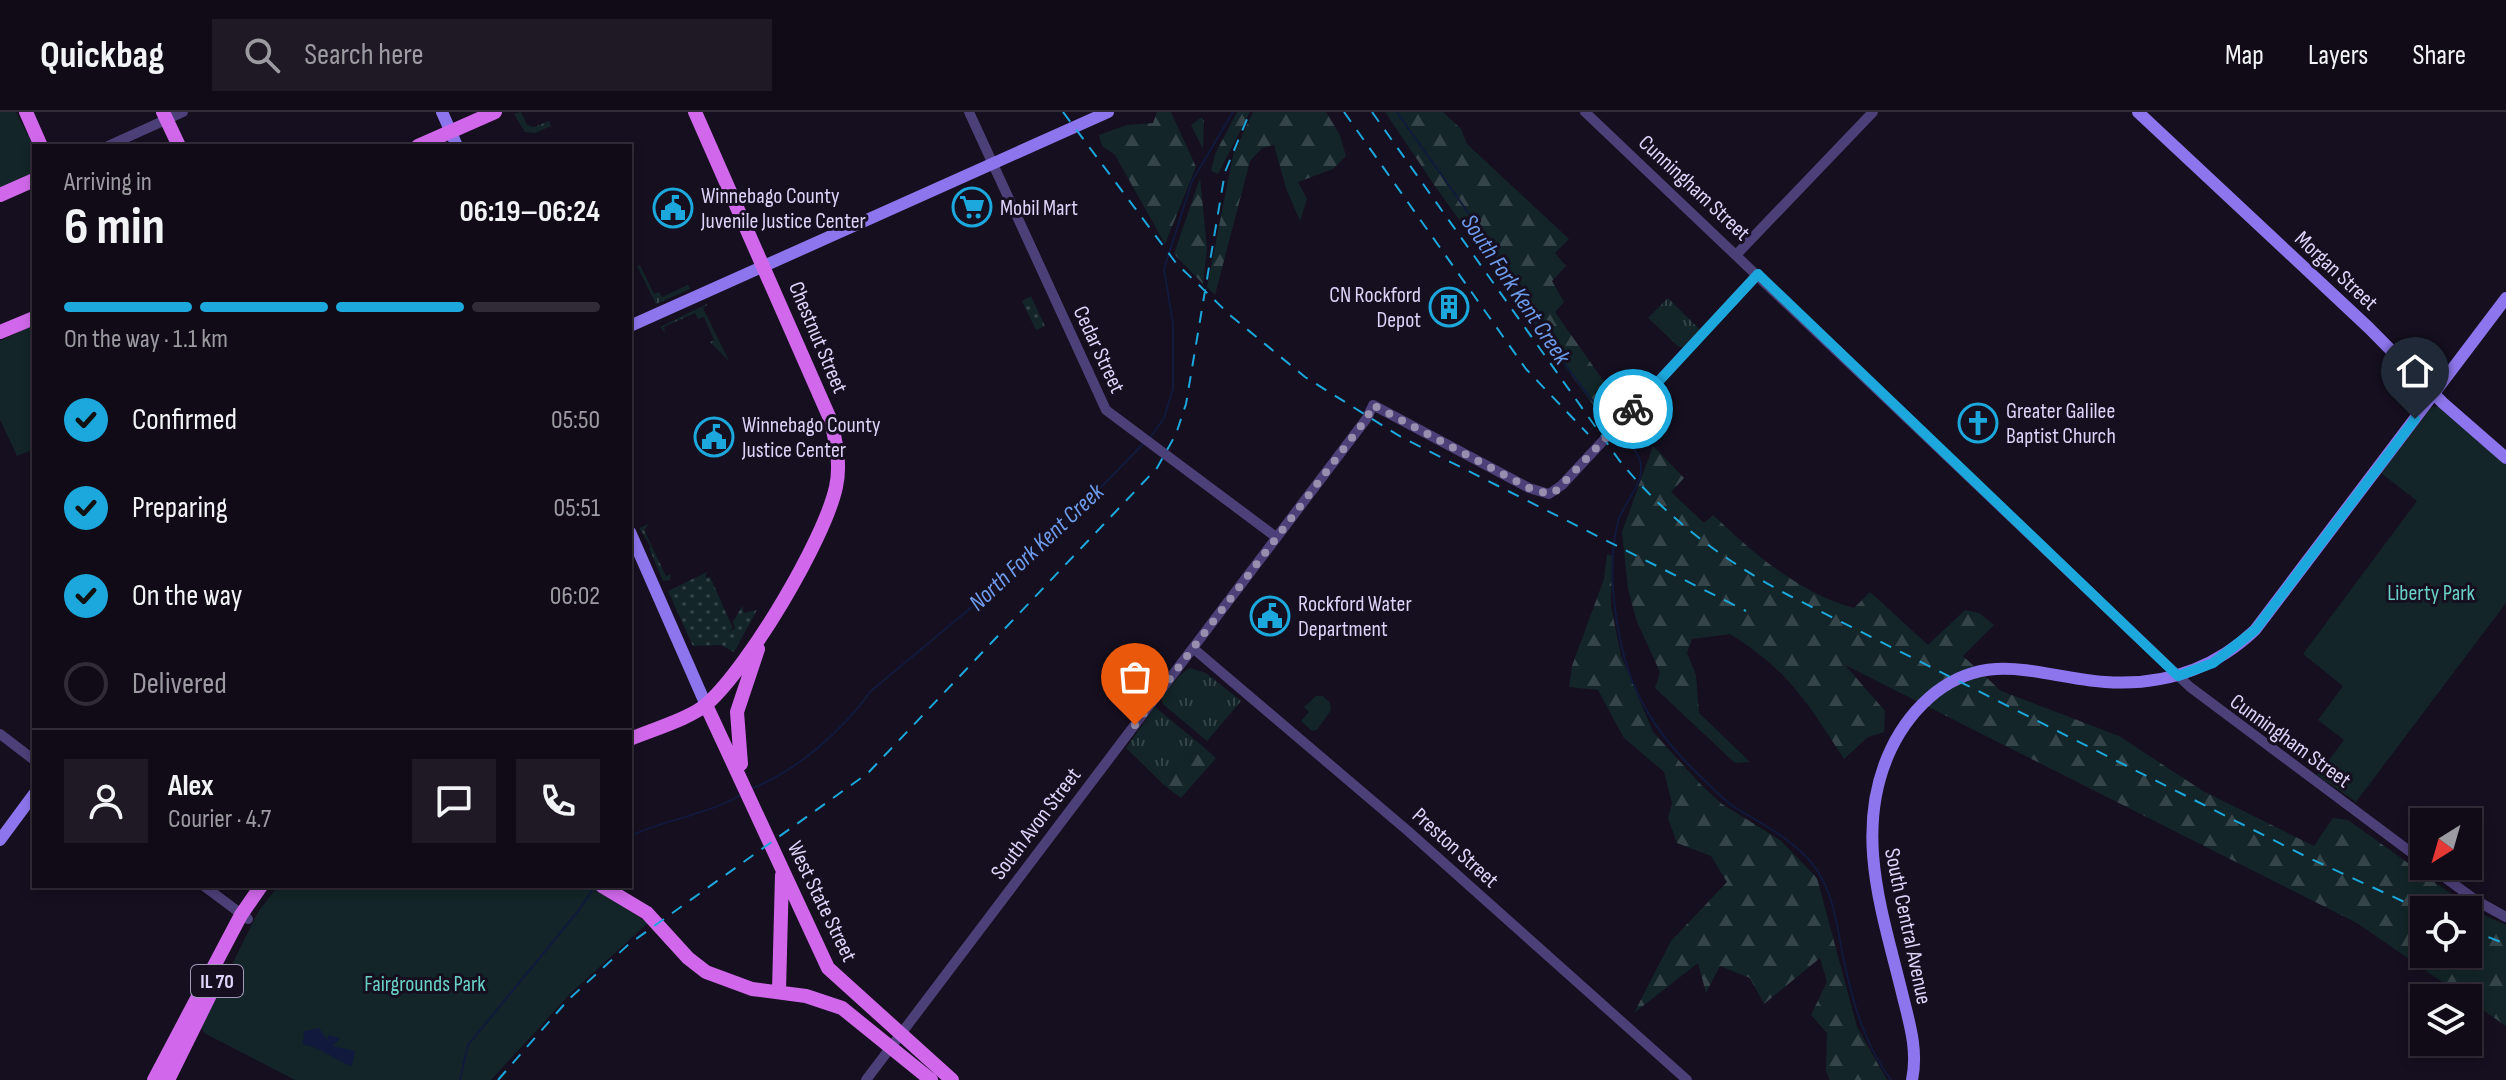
<!DOCTYPE html>
<html lang="en">
<head>
<meta charset="utf-8">
<style>
	:root { --surface:#100b17; --page:#1e1924; --text:#f1f3f6; --muted:#9c9ba1; --line:#302b36; --accent:#1ca8dc }
	body { margin:0; font-family:"Sofia Sans Condensed",sans-serif; background:var(--page); color:var(--text); height:100vh; display:flex; flex-direction:column; font-size:30px; white-space:nowrap }
	* { box-sizing:border-box; margin:0 }
	p { font-size:26px; color:var(--muted) }
	.icon { flex:none; width:44px; height:44px; fill:none; stroke:currentColor; stroke-width:2; stroke-linecap:round; stroke-linejoin:round }
	.map { position:relative; flex:1; overflow:hidden }
	.panel { position:absolute; left:32px; top:32px; width:600px; height:744px; display:flex; flex-direction:column; background:var(--surface); border-radius:0px; box-shadow:0 4px 12px #0003,0 0 0 2px var(--line) }
	.panel>* { flex:none }
	.needle { width:52px; rotate:217deg }
	.buttons { position:absolute; left:2410px; top:696px; display:grid; gap:16px }
	.buttons a { display:grid; place-items:center; width:72px; height:72px; border-radius:0px; background:var(--surface); box-shadow:0 4px 12px #0003,0 0 0 2px var(--line); font-size:40px }
	.pin { position:absolute; display:grid; place-items:center; width:68px; height:68px; color:#fff; margin:-82px -34px; border-radius:50% 50% 50% 0; rotate:-45deg; box-shadow:0 0 8px #0007 }
	.pin .icon { rotate:45deg }
	.courier { position:absolute; display:grid; place-items:center; width:80px; height:80px; margin:-40px; border:6px solid #1ca8dc; border-radius:50%; background:#fff; color:#222; box-shadow:0 2px 10px #0007 }
	.head em { font-style:normal; font-weight:700 }
	.head div { display:flex; flex-direction:column-reverse }
	.head { display:flex; align-items:center; justify-content:space-between; height:136px; padding:0 32px }
	h1 { font-size:52px; font-weight:700; line-height:60px }
	.bar { display:grid; grid-template-columns:repeat(4,1fr); gap:12px 8px; align-content:center; height:96px; padding:0 32px }
	.bar i { height:10px; border-radius:6px; background:var(--line) }
	.bar .current { background:var(--accent) }
	.bar p { grid-column:span 4 }
	.line { display:flex; align-items:center; gap:20px; padding:0 32px; border-top:2px solid var(--line) }
	.line div { flex:1 }
	.round { display:grid; place-items:center; flex:none; width:84px; height:84px; border-radius:0px; background:var(--page) }
	ol { padding:0 32px; list-style:none }
	li { display:flex; align-items:center; gap:24px; height:88px }
	li p { margin-inline-start:auto }
	li .icon { padding:8px; border-radius:50%; background:var(--accent); color:#111; stroke-width:4 }
	li:last-child { color:var(--muted) }
	li i { width:44px; height:44px; border:4px solid var(--line); border-radius:50% }
	header { display:flex; align-items:center; gap:48px; box-sizing:border-box; height:112px; padding:0 40px; background:var(--surface); border-bottom:2px solid var(--line) }
	header strong { font-size:38px }
	nav { display:flex; gap:44px; margin-inline-start:auto; font-size:28px }
	.search { width:560px; height:72px; background:var(--page); display:flex; align-items:center; gap:20px; box-sizing:border-box; padding:0 28px; border-radius:0px; color:var(--muted); font-size:30px }
	.map>svg:first-child { display:block }
	.grass { fill:url(#grass-tufts) }
	.forest { fill:url(#forest-firs); fill-rule:evenodd }
	.park { fill:#132528 }
	.garden { fill:url(#garden-dots) }
	.water { fill:#111a3c }
	.lines { fill:none; stroke-linecap:round; stroke-linejoin:round }
	.stream { stroke:#111a3c; stroke-width:2 }
	.tertiary { stroke:#4c4078; stroke-width:10 }
	.secondary { stroke:#8d76ed; stroke-width:12 }
	.primary { stroke:#d168eb; stroke-width:14 }
	.rail { stroke:#1ca8dc; stroke-width:2; stroke-dasharray:12 10; stroke-linecap:butt }
	.done { stroke:#988ead; stroke-width:8; stroke-dasharray:0 14.4 }
	.route { stroke:#1ca8dc; stroke-width:10 }
	.labels { text-anchor:middle; stroke-width:6; stroke-linejoin:round; paint-order:stroke }
	.shield { fill:#150f1f; stroke:#a298b8; stroke-width:2 }
	.shield-label { font-size:20px; font-weight:bold; fill:#ded3f9 }
	.street-label { font-size:22px; fill:#ded3f9; stroke:#150f1f }
	.poi-label { font-size:22px; fill:#ded3f9; stroke:#150f1f; text-anchor:start }
	.park-label { font-size:22px; fill:#69d0c7; stroke:#150f1f }
	.water-label { font-size:24px; font-style:italic; fill:#6e9cec; stroke:#150f1f }
</style>
</head>
<body>
<header>
<strong>Quickbag</strong>
<div class="search"><svg class="icon" aria-label="search" viewBox="0 0 24 24"><circle cx="10" cy="10" r="6"/><path d="M15 15l6 6"/></svg>Search here</div>
<nav><a>Map</a><a>Layers</a><a>Share</a></nav>
</header>
<div class="map">
<svg width="2506" height="968" viewBox="0 0 2506 968">
	<defs>
		<pattern id="grass-tufts" width="24" height="20" patternUnits="userSpaceOnUse" patternTransform="scale(2)"><rect width="24" height="20" fill="#132528"/><path d="M3 7l-1-3M5 7V3M7 7l1-3M15 17l-1-3M17 17v-4M19 17l1-3" fill="none" stroke="#354448"/></pattern>
		<pattern id="forest-firs" width="22" height="20" patternUnits="userSpaceOnUse" patternTransform="scale(2)"><rect width="22" height="20" fill="#132528"/><path d="M5 1l3.5 6h-7zM16 11l3.5 6h-7z" fill="#354448"/></pattern>
		<pattern id="garden-dots" width="8" height="8" patternUnits="userSpaceOnUse" patternTransform="scale(2)"><rect width="8" height="8" fill="#132528"/><path d="M2 2h.1M6 6h.1" fill="none" stroke="#354448" stroke-width="1.8" stroke-linecap="round"/></pattern>
	</defs>
	<rect width="100%" height="100%" fill="#150f1f"/>
	<path class="grass" d="M521,0L527,13L534,15L549,9L551,14L535,21L525,20L514,2Z
		M1202,5L1204,9L1203,37L1191,13Z
		M640,153L654,182L659,180L662,185L688,173L690,177L656,192L637,154Z
		M1668,186L1700,218L1685,235H1679L1648,206Z
		M709,191L703,196L729,249L710,230L714,228L704,205L698,207L695,201L664,215L665,221L660,215Z
		M1190,556L1206,561L1241,589L1207,629L1163,592L1161,586L1180,563Z
		M1155,595L1206,637L1200,643L1193,640L1164,673L1126,636Z"/>
	<path class="forest" d="M1157,0H1171L1196,55L1165,132L1115,43L1102,34L1099,23L1127,13L1153,11Z
		M1237,0H1250L1218,62L1211,59L1215,42Z
		M1253,0H1326L1340,23L1346,44L1333,57L1298,70L1307,87L1300,109L1286,76L1274,33L1262,36L1250,49L1215,183L1207,175L1233,43Z
		M1385,0H1443L1461,17L1467,32L1569,127L1555,141L1566,154L1552,169L1564,190L1555,200L1624,298L1609,315L1437,77Z
		M1200,66L1207,136L1203,172L1174,142Z
		M1653,334L1684,366L1671,380L1704,411L1713,403C1753,441 1799,481 1854,496L1870,480L1928,533L1965,498L1979,501L1994,513L1963,544L2001,579L2119,624L2203,679L2314,734L2333,706L2348,708L2475,799L2506,813V914L2357,811L1845,553L1885,599L1884,620L1868,625L1844,647C1807,590 1789,559 1730,522L1692,527L1687,541L1696,563L1699,601L1750,650L1735,651L1655,576L1660,560L1637,510L1628,477L1622,420ZM2424,798H2468V842H2424Z
		M1607,442L1612,444L1611,494L1621,544L1653,620L1703,675L1722,692L1780,728L1817,766L1857,915L1887,968H1830L1826,959L1827,921L1811,903L1827,870L1820,846L1764,892L1750,866L1720,854L1706,881L1698,851L1634,901L1671,829L1727,770L1711,744L1677,731L1668,706L1672,691L1664,660L1624,626L1598,578L1569,575L1572,554L1604,467Z
		M1206,637L1216,646L1181,686L1164,673L1193,640L1200,643Z"/>
	<path class="park" d="M0,0H16L34,35V62L0,77Z
		M34,213V337L17,344L0,308V229Z
		M2435,294L2443,295L2506,350V491L2356,690L2317,663L2344,628L2318,608L2343,574L2303,542L2417,389L2381,361L2429,297Z
		M1316,584H1323L1330,591L1331,598L1317,618L1312,619L1301,609L1309,600L1304,595Z
		M278,774H591L648,811L571,881L491,968H295L204,921L201,915L258,800Z"/>
	<path class="garden" d="M1031,184L1045,214L1036,218L1022,189Z
		M649,412L644,418L666,464L671,462L670,468L663,469L649,436L651,435L639,416Z
		M707,460L705,466L710,465L733,516L728,520L735,517L733,510L742,494L744,501L757,498L734,540L721,533L693,534L668,479Z"/>
	<path class="water" d="M319,916L327,928L328,923L340,926L333,934L355,939L352,954C337,950 317,933 303,933L304,919Z"/>
	<g class="lines">
		<path class="stream" d="M1397,0C1422,37 1450,73 1474,110C1517,180 1558,250 1612,312
			M1619,320C1627,330 1640,340 1641,354C1643,374 1623,391 1618,410C1607,452 1614,507 1625,548C1639,597 1668,634 1704,668C1714,677 1724,689 1736,696C1764,713 1798,730 1817,758C1834,784 1837,815 1843,844C1852,888 1864,932 1891,968
			M1150,326L1164,306L1173,277V212L1164,157L1192,69L1233,0
			M753,676C799,657 842,619 871,579L1039,439L1145,330
			M630,724C667,707 706,703 741,683
			M460,968L468,933L579,798L595,774"/>
		<path class="tertiary" d="M969,0L1106,298L1276,425
			M1585,0L2190,575L2424,750
			M108,34L183,0
			M1737,142L1873,0
			M1194,537L1408,719L1687,968
			M0,622L34,648
			M2429,754L2477,789L2506,805
			M204,774L248,807
			M866,968L1367,306L1373,293L1529,376L1549,382L1562,373L1758,162"/>
		<path class="secondary" d="M442,0L457,34
			M2138,0L2369,216L2443,291L2506,346
			M630,214L1108,0
			M630,420L706,593
			M0,728L34,682
			M1912,968C1918,939 1910,913 1903,885C1883,802 1852,719 1891,637C1902,614 1917,595 1936,580C1992,537 2043,566 2105,570C2163,574 2213,558 2255,518L2506,186"/>
		<path class="primary" d="M26,0L41,34
			M163,0L179,34
			M418,34L495,0
			M0,83L34,68
			M0,220L34,206
			M706,593L828,856L952,968
			M630,627C651,618 692,606 708,591C749,554 824,429 836,375C841,353 836,331 831,309L695,0
			M741,652L737,600L758,537
			M602,774L647,801L688,846L706,860L752,877L806,884L842,896L931,968
			M779,878L782,763
			M154,968L241,803L261,774
			M168,968L210,883"/>
		<path class="rail" d="M1063,0L1176,151L1231,204L1305,265L1401,325L1746,499
			M1344,0L1526,257L1588,322
			M1372,0L1619,348C1666,406 1724,449 1790,484L2309,746L2424,799
			M2468,817L2506,832
			M498,968L568,888L629,832L868,661L1157,356L1176,322L1186,292L1225,60L1250,0"/>
	</g>
	<g class="lines">
		<path class="done" d="M1135,613L1367,306L1373,293L1529,376L1549,382L1557,378L1633,297"/>
		<path class="route" d="M1633,297L1758,162L2178,564L2213,551L2255,518L2415,307"/>
	</g>
	<defs>
		<symbol id="supermarket-ring" viewBox="-11 -11 22 22"><circle r="9.5" fill="#150f1f" stroke="#1ca8dc" stroke-width="1.5"/><path d="M-6-5.5h2.5l.6 2H6L4.5 2H-2.5L-4.4-4H-6ZM-1.5 3.2a1.3 1.3 0 1 0 .1 0ZM3 3.2a1.3 1.3 0 1 0 .1 0Z" fill="#1ca8dc"/></symbol>
		<symbol id="civic-ring" viewBox="-11 -11 22 22"><circle r="9.5" fill="#150f1f" stroke="#1ca8dc" stroke-width="1.5"/><path d="M-.6-6.5H3V-4.5H.6V-3L4-1V1h2V6H-6V1h2V-1L-.6-3ZM-1.2 2.5V6h2.4V2.5Z" fill="#1ca8dc"/></symbol>
		<symbol id="building-ring" viewBox="-11 -11 22 22"><circle r="9.5" fill="#150f1f" stroke="#1ca8dc" stroke-width="1.5"/><path d="M-4-6H4V6H1V3H-1V6H-4ZM-2.5-4.3h1.7v1.8h-1.7ZM.8-4.3h1.7v1.8H.8ZM-2.5-1h1.7V.8h-1.7ZM.8-1h1.7V.8H.8Z" fill="#1ca8dc"/></symbol>
		<symbol id="church-ring" viewBox="-11 -11 22 22"><circle r="9.5" fill="#150f1f" stroke="#1ca8dc" stroke-width="1.5"/><path d="M-1.2-6h2.4v3.5h3.3v2.4h-3.3V6h-2.4V-.1h-3.3v-2.4h3.3Z" fill="#1ca8dc"/></symbol>
	</defs>
	<g fill-rule="evenodd">
		<use href="#supermarket-ring" x="950" y="73" width="44" height="44"/>
		<use href="#civic-ring" x="651" y="74" width="44" height="44"/>
		<use href="#building-ring" x="1427" y="173" width="44" height="44"/>
		<use href="#church-ring" x="1956" y="289" width="44" height="44"/>
		<use href="#civic-ring" x="692" y="303" width="44" height="44"/>
		<use href="#civic-ring" x="1248" y="482" width="44" height="44"/>
	</g>
	<g class="labels">
		<rect class="shield" x="191" y="853" width="52" height="32" rx="6"/>
		<g class="shield-label">
			<text x="217" y="876">IL 70</text>
		</g>
		<g class="street-label">
			<text transform="translate(1695 75) rotate(43)" y="8">Cunningham Street</text>
			<text transform="translate(2337 158) rotate(43)" y="8">Morgan Street</text>
			<text transform="translate(819 225) rotate(67)" y="8">Chestnut Street</text>
			<text transform="translate(1100 237) rotate(65)" y="8">Cedar Street</text>
			<text transform="translate(2291 628) rotate(36)" y="8">Cunningham Street</text>
			<text transform="translate(1035 711) rotate(-53)" y="8">South Avon Street</text>
			<text transform="translate(1456 735) rotate(42)" y="8">Preston Street</text>
			<text transform="translate(823 789) rotate(64)" y="8">West State Street</text>
			<text transform="translate(1909 814) rotate(78)" y="8">South Central Avenue</text>
		</g>
		<g class="poi-label">
			<text x="701" y="91">Winnebago County<tspan x="701" dy="25">Juvenile Justice Center</tspan></text>
			<text x="1000" y="103">Mobil Mart</text>
			<text x="1421" y="190" text-anchor="end">CN Rockford<tspan x="1421" dy="25">Depot</tspan></text>
			<text x="2006" y="306">Greater Galilee<tspan x="2006" dy="25">Baptist Church</tspan></text>
			<text x="742" y="320">Winnebago County<tspan x="742" dy="25">Justice Center</tspan></text>
			<text x="1298" y="499">Rockford Water<tspan x="1298" dy="25">Department</tspan></text>
		</g>
		<g class="park-label">
			<text x="2431" y="488">Liberty Park</text>
			<text x="425" y="879">Fairgrounds Park</text>
		</g>
		<g class="water-label">
			<text transform="translate(1516 177) rotate(56)" y="8">South Fork Kent Creek</text>
			<text transform="translate(1036 435) rotate(-43)" y="8">North Fork Kent Creek</text>
		</g>
	</g>
</svg>
<div class="buttons">
<a><svg class="needle" viewBox="-14 -14 28 28"><path d="M0-13l5 13h-10z" fill="#e53935"/><path d="M0 13l5-13h-10z" fill="#9c9ba1"/></svg></a>
<a><svg class="icon" aria-label="locate" viewBox="0 0 24 24"><circle cx="12" cy="12" r="6"/><path d="M12 2v4M12 18v4M2 12h4M18 12h4"/></svg></a>
<a><svg class="icon" aria-label="layers" viewBox="0 0 24 24"><path d="M12 4l9 5-9 5-9-5zM3 14l9 5 9-5"/></svg></a>
</div>
<div class="pin" style="left:1135px;top:613px;background:#ea580c"><svg class="icon" aria-label="bag" viewBox="0 0 24 24"><path d="M5 8h14l-1 12H6zM9 8a3 3 0 0 1 6 0"/></svg></div>
<div class="pin" style="left:2415px;top:307px;background:#1f2937"><svg class="icon" aria-label="home" viewBox="0 0 24 24"><path d="M3 11l9-7 9 7M6 9v11h12V9"/></svg></div>
<div class="courier" style="left:1633px;top:297px"><svg class="icon" aria-label="bike" viewBox="0 0 24 24"><circle cx="6" cy="16" r="4"/><circle cx="18" cy="16" r="4"/><path d="M6 16l4-8h5l3 8M10 8l3 8H6M13 5h3"/></svg></div>
<section class="panel">
<div class="head"><div><h1>6 min</h1><p>Arriving in</p></div><em>06:19–06:24</em></div>
<div class="bar"><i class="current"></i><i class="current"></i><i class="current"></i><i></i><p>On the way · 1.1 km</p></div>
<ol>
<li><svg class="icon" aria-label="check" viewBox="0 0 24 24"><path d="M5 12l5 5 9-10"/></svg>Confirmed<p>05:50</p></li>
<li><svg class="icon" aria-label="check" viewBox="0 0 24 24"><path d="M5 12l5 5 9-10"/></svg>Preparing<p>05:51</p></li>
<li><svg class="icon" aria-label="check" viewBox="0 0 24 24"><path d="M5 12l5 5 9-10"/></svg>On the way<p>06:02</p></li>
<li><i></i>Delivered</li>
</ol>
<div class="line" style="height:144px"><a class="round"><svg class="icon" aria-label="person" viewBox="0 0 24 24"><circle cx="12" cy="8" r="4"/><path d="M4 21q1-7 8-7t8 7"/></svg></a><div><b>Alex</b><p>Courier · 4.7</p></div><a class="round"><svg class="icon" aria-label="chat" viewBox="0 0 24 24"><path d="M4 5h16v11H9l-5 4z"/></svg></a><a class="round"><svg class="icon" aria-label="phone" viewBox="0 0 24 24"><path d="M5 4h4l2 5-3 2q2 4 5 5l2-3 5 2v4C11 20 4 13 5 4z"/></svg></a></div>
</section>
</div>
</body>
</html>
